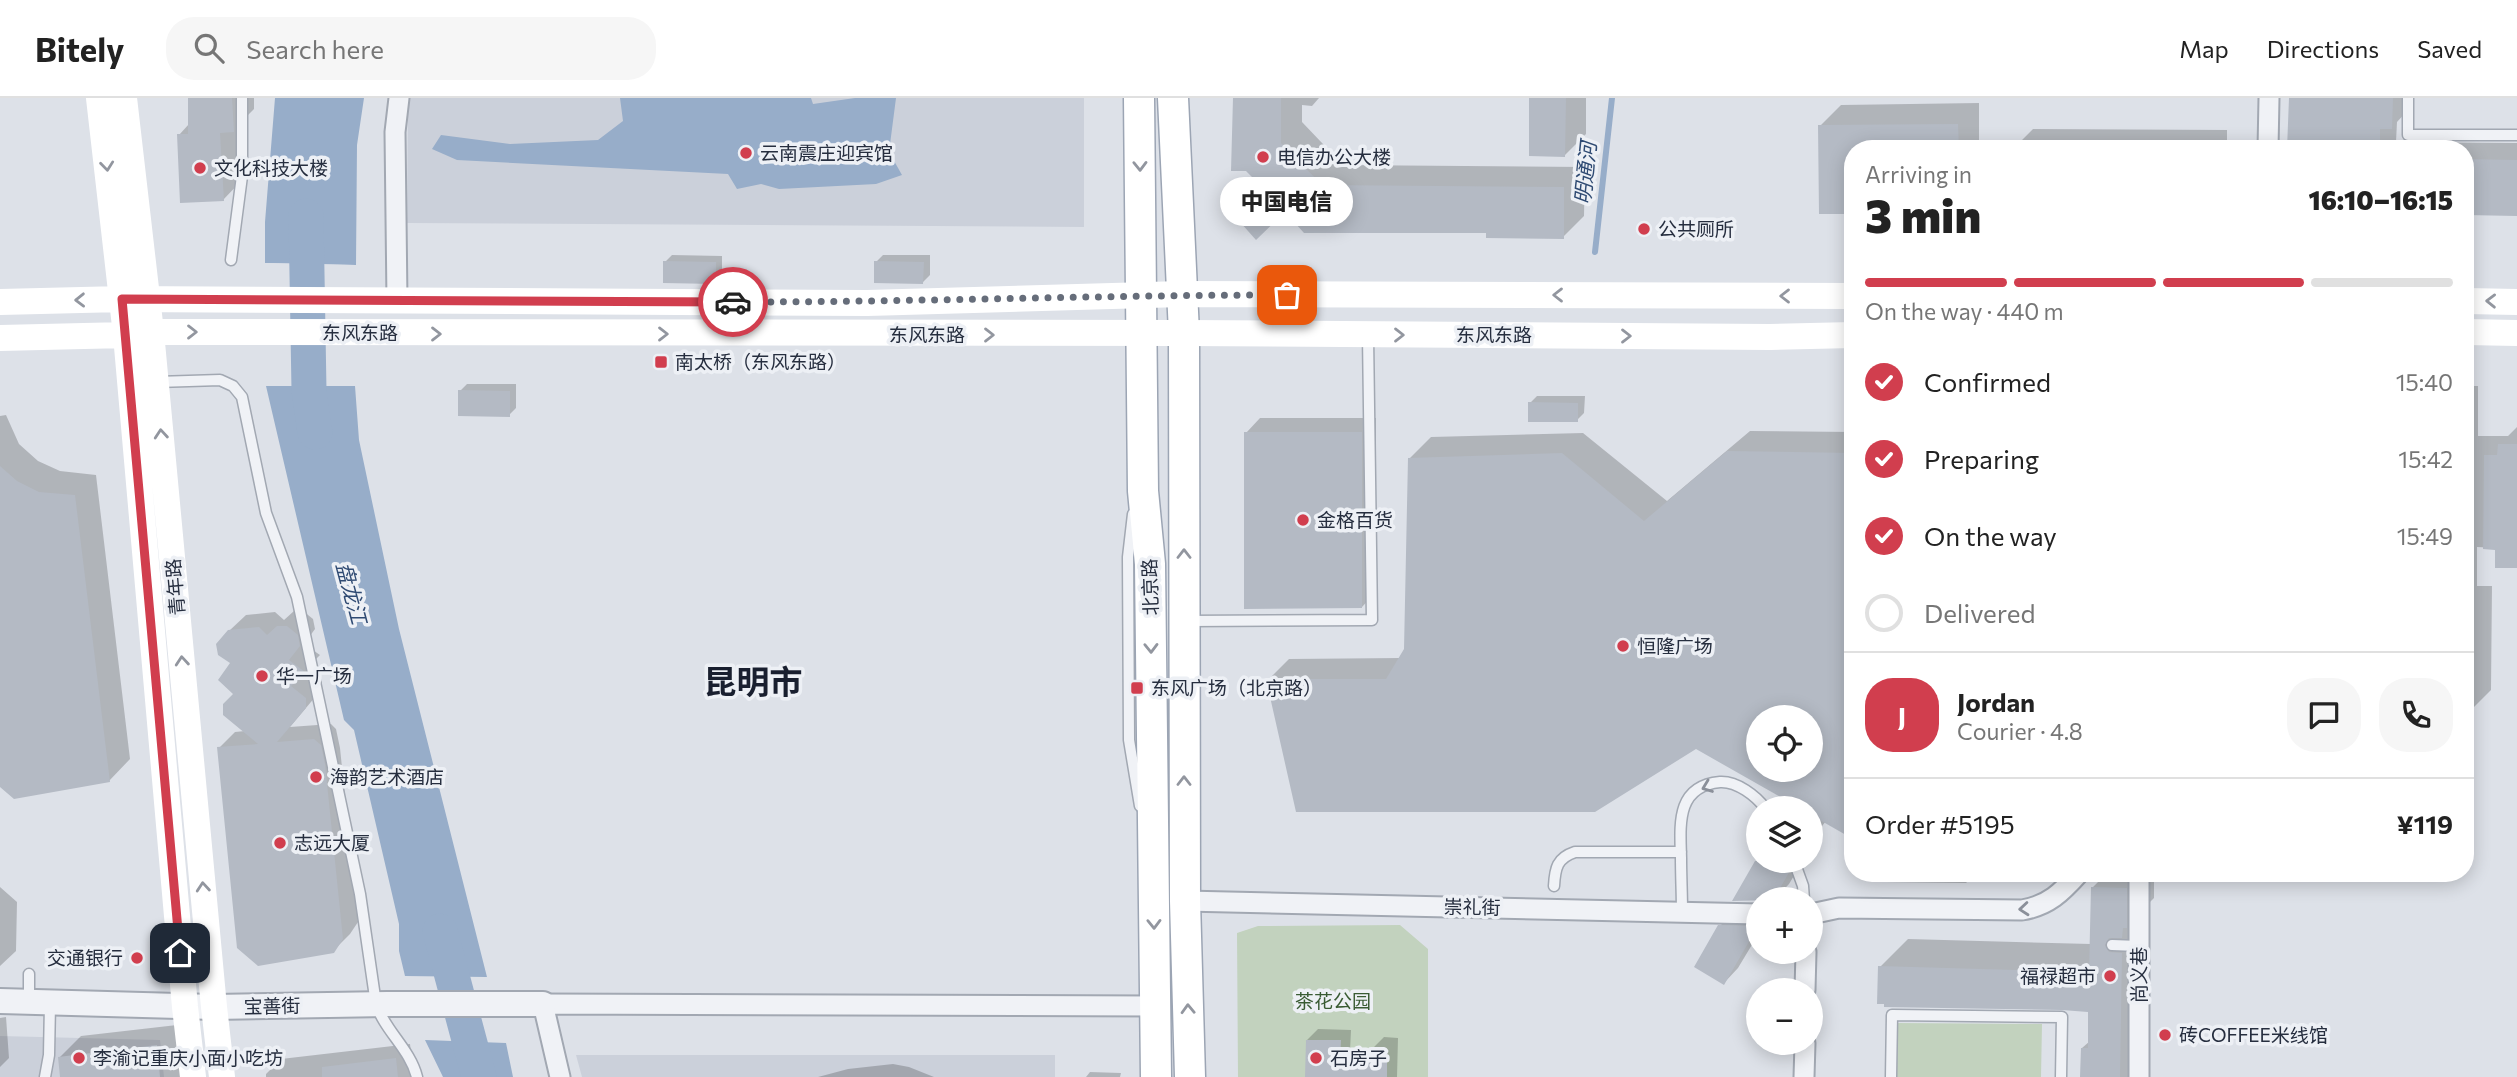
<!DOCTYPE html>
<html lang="en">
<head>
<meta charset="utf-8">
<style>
	:root { --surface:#fff; --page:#f6f6f6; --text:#222; --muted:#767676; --line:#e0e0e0; --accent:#d13e4e }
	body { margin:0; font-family:Commissioner,"Noto Sans SC",sans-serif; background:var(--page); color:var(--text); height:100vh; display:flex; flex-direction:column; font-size:26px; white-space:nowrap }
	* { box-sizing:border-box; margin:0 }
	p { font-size:23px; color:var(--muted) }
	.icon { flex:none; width:38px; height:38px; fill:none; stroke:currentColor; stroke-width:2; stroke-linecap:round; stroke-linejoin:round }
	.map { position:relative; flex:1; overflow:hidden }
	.panel { position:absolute; left:1844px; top:42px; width:630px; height:742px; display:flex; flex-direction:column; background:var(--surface); border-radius:28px; box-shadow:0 4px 18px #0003 }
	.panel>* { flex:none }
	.controls { position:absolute; left:1746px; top:607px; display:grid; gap:14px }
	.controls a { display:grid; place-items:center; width:77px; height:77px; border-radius:50%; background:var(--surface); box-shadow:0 4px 18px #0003; font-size:35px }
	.pin { position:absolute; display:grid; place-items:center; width:60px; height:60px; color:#fff; margin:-30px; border-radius:14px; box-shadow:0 4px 10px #0006 }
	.courier { position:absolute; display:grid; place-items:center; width:70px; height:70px; margin:-35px; border:5px solid #d13e4e; border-radius:50%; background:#fff; color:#222; box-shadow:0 2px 9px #0007 }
	.bubble { position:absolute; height:49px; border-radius:24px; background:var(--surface); box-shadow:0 4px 18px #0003; font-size:23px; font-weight:800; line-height:49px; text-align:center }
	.head em { font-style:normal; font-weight:800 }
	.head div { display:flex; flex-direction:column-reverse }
	.head { display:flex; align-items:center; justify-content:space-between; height:119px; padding:0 21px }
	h1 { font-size:46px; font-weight:800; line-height:52px }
	.bar { display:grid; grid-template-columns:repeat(4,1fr); gap:10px 7px; align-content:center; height:84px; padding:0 21px }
	.bar i { height:9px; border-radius:5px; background:var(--line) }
	.bar .on { background:var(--accent) }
	.bar p { grid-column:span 4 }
	.line { display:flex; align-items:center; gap:18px; padding:0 21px; border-top:2px solid var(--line) }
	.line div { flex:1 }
	.round { display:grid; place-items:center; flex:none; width:74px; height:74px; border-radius:28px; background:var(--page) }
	ol { padding:0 21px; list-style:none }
	li { display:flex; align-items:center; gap:21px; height:77px }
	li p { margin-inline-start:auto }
	li .icon { padding:7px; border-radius:50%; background:var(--accent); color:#fff; stroke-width:4 }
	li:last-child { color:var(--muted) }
	li i { width:38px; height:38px; border:4px solid var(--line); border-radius:50% }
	header { display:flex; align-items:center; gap:42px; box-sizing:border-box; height:98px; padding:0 35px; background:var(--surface); border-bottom:2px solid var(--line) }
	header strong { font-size:33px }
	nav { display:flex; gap:38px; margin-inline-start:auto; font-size:24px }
	.search { width:490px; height:63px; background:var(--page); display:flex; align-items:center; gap:18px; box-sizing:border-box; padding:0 24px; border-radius:28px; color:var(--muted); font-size:26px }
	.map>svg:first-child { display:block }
	.built { fill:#cbd0da }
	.green { fill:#c2d2be }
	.water { fill:#97adc9 }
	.pier { fill:#dde1e8 }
	.shadow { fill:#0003; fill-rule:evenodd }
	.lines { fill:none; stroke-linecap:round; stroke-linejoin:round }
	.stream { stroke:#97adc9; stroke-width:6 }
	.river { stroke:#97adc9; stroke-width:35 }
	.building { fill:#b4bac4; fill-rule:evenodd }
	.service-casing { stroke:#a2a8b2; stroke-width:13 }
	.minor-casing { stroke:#a2a8b2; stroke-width:23 }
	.tertiary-casing { stroke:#a2a8b2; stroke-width:28 }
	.primary-casing { stroke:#9ca5b4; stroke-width:33 }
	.service { stroke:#f0f2f6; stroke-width:10 }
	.minor { stroke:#f0f2f6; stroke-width:19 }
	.tertiary { stroke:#f0f2f6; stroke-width:24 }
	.secondary { stroke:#fff; stroke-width:26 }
	.primary { stroke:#fff; stroke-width:30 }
	.oneway { stroke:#92969f }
	.oneway2 { stroke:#8b909a }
	.done { stroke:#666d7a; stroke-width:7; stroke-dasharray:0 12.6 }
	.route { stroke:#d13e4e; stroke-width:9 }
	.poi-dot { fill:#d13e4e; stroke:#edf0f5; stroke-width:2.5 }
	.labels { text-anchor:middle; stroke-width:7; stroke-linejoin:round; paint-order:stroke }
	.poi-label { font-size:19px; fill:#262e3f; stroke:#edf0f5; text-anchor:start }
	.street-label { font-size:19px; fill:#262e3f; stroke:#edf0f5 }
	.park-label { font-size:19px; fill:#395b33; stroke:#edf0f5 }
	.water-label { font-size:21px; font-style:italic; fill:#304b73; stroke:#edf0f5 }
	.town-label { font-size:33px; font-weight:bold; fill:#191f2f; stroke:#edf0f5 }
</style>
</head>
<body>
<header>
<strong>Bitely</strong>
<div class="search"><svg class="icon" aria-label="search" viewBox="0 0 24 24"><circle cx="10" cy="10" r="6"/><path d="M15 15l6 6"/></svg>Search here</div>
<nav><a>Map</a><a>Directions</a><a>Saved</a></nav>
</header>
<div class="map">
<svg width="2517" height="979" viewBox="0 0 2517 979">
	<rect width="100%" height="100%" fill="#dde1e8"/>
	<path class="built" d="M408,0H1084V129L407,125Z
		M2466,295H2472L2470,632H2466Z
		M0,938L160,942L164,979H0Z
		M576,957H1055V979H582Z"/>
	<path class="green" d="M1400,827L1428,851V979H1238L1237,835L1258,828Z
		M1896,925L2042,926L2041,979H1896Z"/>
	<path class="water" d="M275,0H364L357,47L356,167L265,165V124Z
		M620,0H811L813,6L855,0H896L889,54L902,77L876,86L779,91L761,86L737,91L728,76L457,62L432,51L441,37L510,46L598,42L623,23Z
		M266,288H355L359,342L399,531L487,879L405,878L399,853V826L354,632L344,622Z
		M425,942L506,945L513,979H443Z"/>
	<path class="pier" d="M265,165L356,167V171L265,169Z
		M266,284H355V288H266Z"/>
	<path class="shadow" d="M189,0H254V11L241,24L244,80L223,102L179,37L189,26Z
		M1234,0H1319L1312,8L1302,7V24L1343,67L1585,69L1584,118L1563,139L1487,133L1262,87Z
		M1531,0H1586V36L1565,57Z
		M2291,0H2409L2408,12L2397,24L2396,44L2517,45V116H2466V51H2290Z
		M1979,5V51H1853V114H1821L1820,28L1841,7Z
		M2033,31L2227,32V42L2270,43V51H2019V45Z
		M672,157L722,158V177L715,184L665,164Z
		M883,157H930V177L923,184L876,164Z
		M467,286H516V310L509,317L460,293Z
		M2466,288H2478V338H2508L2517,329V468L2497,450L2477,449V488H2492L2491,592L2471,612H2466Z
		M1537,298H1585L1584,315L1577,322L1530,305Z
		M6,317L19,346L38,363L60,373L96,377L130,661L109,683L0,687V318Z
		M1260,320H1376V494L1362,509L1246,335Z
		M1750,333L1853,334V739L1826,723L1811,742V710H1788L1792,704L1696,649L1268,582L1289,561L1400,560L1405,551L1410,360L1431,339L1583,335L1667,403ZM1759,620H1811V672H1759Z
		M294,513H303L313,521L315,531L304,546L320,557L306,571L322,584L321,592L290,629L331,626L336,631L340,650L358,824L350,836L333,853L219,650L235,634L245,633L235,596L229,533L246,517L275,514L284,522Z
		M1759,761V763H1803L1789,786L1774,802L1735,801Z
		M0,773V789L17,804L16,853L0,868Z
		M1885,775H1976L1966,785L1885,784Z
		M2107,775H2154V800L2150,804V810L2134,826L2150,827L2147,979H2082V950L2090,943V912L1880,869L1908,841L2091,846L2093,789Z
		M1735,813L1759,814V835L1738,870L1724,885L1720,828Z
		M6,919L9,960L0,969V920Z
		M177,927L183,979H62L60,959L81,938Z
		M1318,931L1351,932L1350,953L1373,954V950L1384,939L1398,940L1397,979H1307V942Z
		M410,946L414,979H266V976L281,961Z
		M893,966L909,969L934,979H818L848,971Z
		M1090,974L1121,975L1120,979H1086Z"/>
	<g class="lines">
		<path class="stream" d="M1595,154L1612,0"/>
		<path class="river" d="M306,118L309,292L315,334
			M440,833L479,979"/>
	</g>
	<path class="building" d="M188,0H232L234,34L220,35L224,103L180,105L177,36H188Z
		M1233,0H1281V45L1322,87L1564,89V141L1486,140V135H1304L1285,114L1256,142L1232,115L1261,88L1246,73H1231Z
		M1529,0H1566L1565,59L1529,58Z
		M2289,0H2393L2392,31H2380V51H2287Z
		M1958,26L1959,51H1853V116H1819L1818,27Z
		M2466,61L2517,62V118L2466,117Z
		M663,163L716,164V186L663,185Z
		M874,163L924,164L923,186L874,185Z
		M458,292L510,293V319L458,318Z
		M1528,304L1578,305V324H1528Z
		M1244,334H1362V510L1244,511Z
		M2498,346H2517V470H2495V452L2483,451L2484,357H2497Z
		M1727,353L1853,355V741L1811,717V710H1786L1789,704L1696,651L1595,714H1296L1266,581H1386L1404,551L1408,360L1562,355L1644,423ZM1759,620H1811V672H1759Z
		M0,368L17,383L39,394L75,397L110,684L14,701L0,689Z
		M277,528H287L298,537L300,548L289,562L305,574L291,588L306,600V610L277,644L314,641L321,647L325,666L343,841L334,855L258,868L237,850L217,649L258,646L223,617V606L233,596L218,582L230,565L218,557L216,546L228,532L259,529L267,537Z
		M1755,763H1787L1790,773L1773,802L1732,803Z
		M2091,789L2127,790V830H2123L2122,840H2109L2105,847L2109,854L2122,855L2120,979H2080L2081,950H2088V914L2062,912L1884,909V906H1877L1878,868L2089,874Z
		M1718,827L1758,828L1724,887L1694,869Z
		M1306,942H1341L1340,963L1371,964V949L1387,950V979H1305Z
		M157,947L160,979H60L58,959Z
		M396,960L398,979H322V969Z"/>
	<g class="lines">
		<defs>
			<path id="service" d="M2408,0V37H2517
				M231,162L242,78V0
				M157,284L220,282L233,288L242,299L266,415L297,499L360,796L376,906C385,933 410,951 417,979
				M1133,416L1128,459L1129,642L1140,708
				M1188,523L1372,522L1368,238
				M1794,763L1803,788L1804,802
				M1554,788C1555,770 1557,760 1575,754H1681
				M1682,814C1682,796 1681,778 1681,760C1680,726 1676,688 1720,684C1737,683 1756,698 1765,710
				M2112,847L2138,848
				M29,904V876
				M45,979L49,957L50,906
				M1891,979L1892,917L2062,919L2061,979"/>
			<path id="minor" d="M2268,51L2269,0
				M397,203L395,34L399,0
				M1185,803L1759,816
				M1811,816L1839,810L2022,812C2048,808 2062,794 2079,775
				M1805,892L1806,854
				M560,979L543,906L1155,908
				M1804,979L1805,945
				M2139,979V775"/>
			<path id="tertiary" d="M0,903L214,909L387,906H543"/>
			<path id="primary" d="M1139,0L1143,393L1150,466L1156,979
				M1173,0L1184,235L1185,803L1190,979"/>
		</defs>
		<use href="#service" class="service-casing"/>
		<use href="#minor" class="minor-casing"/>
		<use href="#tertiary" class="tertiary-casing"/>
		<use href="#primary" class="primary-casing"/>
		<use href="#service" class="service"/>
		<use href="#minor" class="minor"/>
		<use href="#tertiary" class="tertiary"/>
		<path class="secondary" d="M99,0L126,237L185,909L193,979
			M124,0L151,234L214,909L222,979
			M2466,203L2517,204
			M0,204L122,201L867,205L1182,196L1853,198
			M2466,234L2517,235
			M0,240L126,237L151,234L1184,235L1770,239L1853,237"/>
		<use href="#primary" class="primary"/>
	</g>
	<defs><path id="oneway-chevron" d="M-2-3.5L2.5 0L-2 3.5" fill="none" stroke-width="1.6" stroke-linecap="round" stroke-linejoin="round" transform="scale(1.75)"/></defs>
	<g class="oneway">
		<use href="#oneway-chevron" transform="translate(107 68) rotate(84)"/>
		<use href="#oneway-chevron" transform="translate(1140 68) rotate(89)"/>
		<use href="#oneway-chevron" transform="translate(1558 197) rotate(-180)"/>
		<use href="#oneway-chevron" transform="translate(1785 198) rotate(-180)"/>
		<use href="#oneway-chevron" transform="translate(80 202) rotate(179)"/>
		<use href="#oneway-chevron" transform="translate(2491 203) rotate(-179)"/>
		<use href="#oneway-chevron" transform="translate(192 234)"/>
		<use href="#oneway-chevron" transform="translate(436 236)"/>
		<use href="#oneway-chevron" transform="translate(663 236)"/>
		<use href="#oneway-chevron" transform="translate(989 237)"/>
		<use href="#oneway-chevron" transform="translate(1399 237)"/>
		<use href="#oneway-chevron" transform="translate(1626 238)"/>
		<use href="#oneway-chevron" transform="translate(161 336) rotate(-95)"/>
		<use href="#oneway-chevron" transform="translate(1184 456) rotate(-90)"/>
		<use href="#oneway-chevron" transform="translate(1151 550) rotate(89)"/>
		<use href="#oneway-chevron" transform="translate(182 563) rotate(-95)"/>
		<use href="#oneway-chevron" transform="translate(1184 683) rotate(-90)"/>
		<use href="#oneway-chevron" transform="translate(203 789) rotate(-95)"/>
		<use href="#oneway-chevron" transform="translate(1154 826) rotate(89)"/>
		<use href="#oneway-chevron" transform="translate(1188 911) rotate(-92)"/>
	</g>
	<g class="oneway2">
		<use href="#oneway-chevron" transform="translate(1707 689) rotate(159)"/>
		<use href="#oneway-chevron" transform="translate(2024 811) rotate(175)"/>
	</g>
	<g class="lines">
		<path class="done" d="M733,204C918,204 1103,197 1287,197"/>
		<path class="route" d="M180,855L122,201L733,204"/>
	</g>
	<g class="poi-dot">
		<circle cx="746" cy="55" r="7"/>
		<circle cx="1263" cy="59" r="7"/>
		<circle cx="200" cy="70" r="7"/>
		<circle cx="1644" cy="131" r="7"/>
		<rect x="654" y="257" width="14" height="14" rx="3.5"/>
		<circle cx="1303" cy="422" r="7"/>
		<circle cx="1623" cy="548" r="7"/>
		<circle cx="262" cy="578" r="7"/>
		<rect x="1130" y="583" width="14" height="14" rx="3.5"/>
		<circle cx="316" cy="679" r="7"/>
		<circle cx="280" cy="745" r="7"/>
		<circle cx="137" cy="860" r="7"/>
		<circle cx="2110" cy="878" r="7"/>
		<circle cx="2165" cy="937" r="7"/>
		<circle cx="79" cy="960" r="7"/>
		<circle cx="1316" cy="960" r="7"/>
	</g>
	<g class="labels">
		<g class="poi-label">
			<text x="760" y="62">云南震庄迎宾馆</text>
			<text x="1277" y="66">电信办公大楼</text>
			<text x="214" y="77">文化科技大楼</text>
			<text x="1658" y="138">公共厕所</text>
			<text x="675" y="271">南太桥（东风东路）</text>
			<text x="1317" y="429">金格百货</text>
			<text x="1637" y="555">恒隆广场</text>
			<text x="276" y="585">华一广场</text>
			<text x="1151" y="597">东风广场（北京路）</text>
			<text x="330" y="686">海韵艺术酒店</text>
			<text x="294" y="752">志远大厦</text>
			<text x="123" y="867" text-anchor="end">交通银行</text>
			<text x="2096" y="885" text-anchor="end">福禄超市</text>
			<text x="2179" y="944">砖COFFEE米线馆</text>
			<text x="93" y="967">李渝记重庆小面小吃坊</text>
			<text x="1330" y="967">石房子</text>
		</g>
		<g class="street-label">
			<text x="360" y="242">东风东路</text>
			<text x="927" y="244">东风东路</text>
			<text x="1494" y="244">东风东路</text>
			<text transform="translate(175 489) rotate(-95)" y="7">青年路</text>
			<text transform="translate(1150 489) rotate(-92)" y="7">北京路</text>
			<text transform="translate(1472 809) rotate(1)" y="7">崇礼街</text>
			<text transform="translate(2139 877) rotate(-90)" y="7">尚义巷</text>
			<text transform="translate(272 908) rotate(-1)" y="7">宝善街</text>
		</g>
		<g class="park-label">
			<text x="1333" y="910">茶花公园</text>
		</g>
		<g class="water-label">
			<text transform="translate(1586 75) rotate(-84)" y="7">明通河</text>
			<text transform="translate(351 495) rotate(75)" y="7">盘龙江</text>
		</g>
		<g class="town-label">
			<text x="753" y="596">昆明市</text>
		</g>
	</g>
</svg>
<div class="controls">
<a><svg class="icon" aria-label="locate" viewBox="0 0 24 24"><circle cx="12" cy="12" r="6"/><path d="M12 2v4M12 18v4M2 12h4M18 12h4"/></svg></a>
<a><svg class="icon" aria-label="layers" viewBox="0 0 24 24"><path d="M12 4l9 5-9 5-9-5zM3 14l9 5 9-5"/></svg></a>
<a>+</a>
<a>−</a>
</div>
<div class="pin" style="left:1287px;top:197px;background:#ea580c"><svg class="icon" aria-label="bag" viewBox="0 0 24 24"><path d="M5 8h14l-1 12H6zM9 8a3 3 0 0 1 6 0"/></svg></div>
<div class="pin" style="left:180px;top:855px;background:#1f2937"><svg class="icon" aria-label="home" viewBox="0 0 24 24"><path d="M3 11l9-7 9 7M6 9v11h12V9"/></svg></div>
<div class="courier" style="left:733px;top:204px"><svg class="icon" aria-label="car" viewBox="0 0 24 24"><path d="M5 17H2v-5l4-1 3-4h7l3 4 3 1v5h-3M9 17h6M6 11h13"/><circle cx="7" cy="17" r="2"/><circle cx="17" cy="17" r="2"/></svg></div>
<div class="bubble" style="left:1220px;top:79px;width:133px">中国电信</div>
<section class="panel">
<div class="head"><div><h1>3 min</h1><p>Arriving in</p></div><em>16:10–16:15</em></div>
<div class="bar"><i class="on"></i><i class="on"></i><i class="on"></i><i></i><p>On the way · 440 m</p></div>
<ol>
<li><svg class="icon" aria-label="check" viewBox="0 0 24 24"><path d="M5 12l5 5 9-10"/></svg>Confirmed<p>15:40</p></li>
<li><svg class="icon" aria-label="check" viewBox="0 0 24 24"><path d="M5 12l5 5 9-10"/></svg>Preparing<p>15:42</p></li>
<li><svg class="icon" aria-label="check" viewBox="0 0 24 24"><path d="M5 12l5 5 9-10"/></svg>On the way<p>15:49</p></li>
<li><i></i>Delivered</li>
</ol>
<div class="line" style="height:126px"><b class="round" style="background:var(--accent);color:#fff">J</b><div><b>Jordan</b><p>Courier · 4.8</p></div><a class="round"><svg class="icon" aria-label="chat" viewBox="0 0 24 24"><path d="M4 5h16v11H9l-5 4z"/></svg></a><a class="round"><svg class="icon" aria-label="phone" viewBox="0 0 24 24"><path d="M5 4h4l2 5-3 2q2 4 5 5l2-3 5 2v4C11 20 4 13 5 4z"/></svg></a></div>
<div class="line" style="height:91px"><div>Order #5195</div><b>¥119</b></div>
</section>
</div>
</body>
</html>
